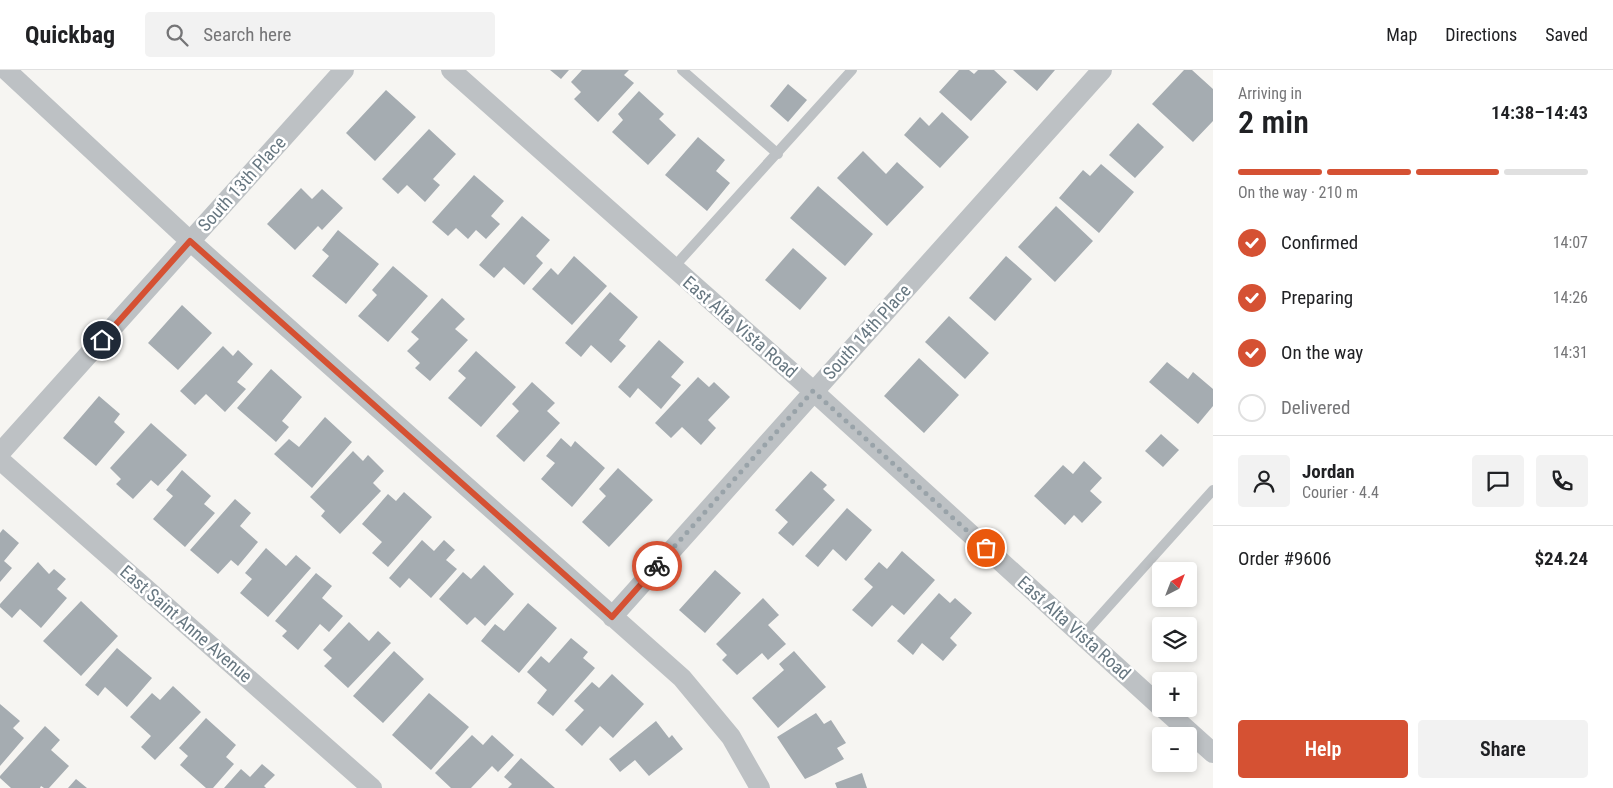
<!DOCTYPE html>
<html lang="en">
<head>
<meta charset="utf-8">
<style>
	:root { --surface:#fff; --page:#f2f2f2; --text:#202124; --muted:#757577; --line:#e0e0e0; --accent:#d55133 }
	body { margin:0; font-family:"Roboto Condensed",sans-serif; background:var(--page); color:var(--text); height:100vh; display:flex; flex-direction:column; font-size:19px; white-space:nowrap }
	* { box-sizing:border-box; margin:0 }
	p { font-size:16px; color:var(--muted) }
	.icon { flex:none; width:28px; height:28px; fill:none; stroke:currentColor; stroke-width:2; stroke-linecap:round; stroke-linejoin:round }
	.map { position:relative; flex:1; overflow:hidden }
	.details { display:flex; flex-direction:column; background:var(--surface); width:400px }
	.details>* { flex:none }
	.needle { width:32px; rotate:42deg }
	.buttons { position:absolute; left:1152px; top:492px; display:grid; gap:10px }
	.buttons a { display:grid; place-items:center; width:45px; height:45px; border-radius:5px; background:var(--surface); box-shadow:0 2px 8px #0003; font-size:25px }
	.pin { position:absolute; display:grid; place-items:center; width:42px; height:42px; color:#fff; margin:-21px; border:2px solid #fff; border-radius:50%; box-shadow:0 1px 5px #0007 }
	.courier { position:absolute; display:grid; place-items:center; width:50px; height:50px; margin:-25px; border:4px solid #d55133; border-radius:50%; background:#fff; color:#222; box-shadow:0 1px 6px #0007 }
	.overview em { font-style:normal; font-weight:600 }
	.overview div { display:flex; flex-direction:column-reverse }
	.overview { display:flex; align-items:center; justify-content:space-between; height:85px; padding:0 25px }
	h1 { font-size:32px; font-weight:600; line-height:38px }
	.bar { display:grid; grid-template-columns:repeat(4,1fr); gap:8px 5px; align-content:center; height:60px; padding:0 25px }
	.bar i { height:6px; border-radius:4px; background:var(--line) }
	.bar .selected { background:var(--accent) }
	.bar p { grid-column:span 4 }
	.line { display:flex; align-items:center; gap:12px; padding:0 25px; border-top:1px solid var(--line) }
	.line div { flex:1 }
	.round { display:grid; place-items:center; flex:none; width:52px; height:52px; border-radius:5px; background:var(--page) }
	ol { padding:0 25px; list-style:none }
	li { display:flex; align-items:center; gap:15px; height:55px }
	li p { margin-inline-start:auto }
	li .icon { padding:5px; border-radius:50%; background:var(--accent); color:#fff; stroke-width:4 }
	li:last-child { color:var(--muted) }
	li i { width:28px; height:28px; border:2px solid var(--line); border-radius:50% }
	.button { display:flex; gap:10px; margin-top:auto; padding:10px 25px }
	.button a { flex:1; height:58px; border-radius:5px; background:var(--accent); color:#fff; font-size:20px; font-weight:600; line-height:58px; text-align:center }
	.button a+a { background:var(--page); color:var(--text) }
	header { display:flex; align-items:center; gap:30px; box-sizing:border-box; height:70px; padding:0 25px; background:var(--surface); border-bottom:1px solid var(--line) }
	header strong { font-size:24px }
	nav { display:flex; gap:28px; margin-inline-start:auto; font-size:18px }
	.search { width:350px; height:45px; background:var(--page); display:flex; align-items:center; gap:12px; box-sizing:border-box; padding:0 18px; border-radius:5px; color:var(--muted); font-size:19px }
	main { display:flex; flex:1; min-height:0 }
	.map>svg:first-child { display:block }
	.building { fill:#a5acb1 }
	.lines { fill:none; stroke-linecap:round; stroke-linejoin:round }
	.lane { stroke:#bdc1c4; stroke-width:10 }
	.street { stroke:#bdc1c4; stroke-width:20 }
	.done { stroke:#99a3a9; stroke-width:5; stroke-dasharray:0 9 }
	.route { stroke:#d55133; stroke-width:6 }
	.labels { text-anchor:middle; stroke-width:5; stroke-linejoin:round; paint-order:stroke }
	.street-label { font-size:18px; fill:#677781; stroke:#fff }
</style>
</head>
<body>
<header>
<strong>Quickbag</strong>
<div class="search"><svg class="icon" aria-label="search" viewBox="0 0 24 24"><circle cx="10" cy="10" r="6"/><path d="M15 15l6 6"/></svg>Search here</div>
<nav><a>Map</a><a>Directions</a><a>Saved</a></nav>
</header>
<main>
<div class="map">
<svg width="1213" height="718" viewBox="0 0 1213 718">
	<rect width="100%" height="100%" fill="#f6f5f2"/>
	<path class="building" d="M550,0H569L561,9Z
		M582,0H629L624,5L634,13L598,52L574,29L581,22L571,12Z
		M959,0H969L974,4L978,0H994L1007,12L971,51L939,22Z
		M1013,0H1055L1037,21Z
		M1184,0H1192L1213,19V51L1193,72L1152,34Z
		M788,14L807,30L788,52L770,36Z
		M386,20L416,47L375,91L346,63Z
		M639,21L664,44L659,49L676,65L648,95L612,62L623,50L618,44Z
		M942,42L969,67L940,98L904,65L920,47L929,56Z
		M1138,53L1164,77L1135,108L1109,85Z
		M429,59L456,84L433,109L440,115L425,132L407,115L398,124L382,109Z
		M698,67L725,90L716,101L730,113L707,141L665,105Z
		M863,81L886,104L897,92L924,117L887,156L837,108Z
		M1101,94L1134,122L1099,163L1059,128L1083,100L1090,106Z
		M474,105L504,131L491,146L500,154L486,169L476,160L468,169L456,158L448,166L432,152Z
		M818,116L873,164L845,196L790,148Z
		M301,118L312,129L322,119L343,138L322,160L318,156L295,180L267,154Z
		M1056,136L1093,171L1055,212L1018,177Z
		M522,146L550,170L536,186L543,193L524,215L504,197L494,208L479,195Z
		M338,160L379,194L346,234L312,206L329,186L322,180Z
		M793,178L827,208L800,240L765,210Z
		M574,186L607,216L572,255L532,219L551,198L558,205Z
		M1006,186L1032,209L995,251L969,228Z
		M393,196L428,226L388,272L358,246L377,225L372,220Z
		M610,222L638,247L619,270L626,276L611,293L591,275L581,287L565,273Z
		M442,228L465,249L455,259L468,270L430,311L415,298L420,293L407,281L419,269L411,262Z
		M182,235L212,263L178,300L148,273Z
		M949,246L989,283L965,309L925,272Z
		M659,270L684,292L671,307L681,315L661,339L638,318L630,328L618,317Z
		M223,276L233,286L238,280L253,294L237,312L246,319L225,342L206,324L195,335L180,321Z
		M476,281L516,317L481,357L448,328L466,308L458,301Z
		M919,288L959,325L924,363L884,326Z
		M1167,292L1188,309L1193,302L1213,319V336L1198,354L1149,312Z
		M271,299L302,327L282,351L289,357L276,372L237,338Z
		M698,307L709,317L714,312L730,327L708,350L716,358L701,375L682,357L671,368L655,353Z
		M532,312L555,333L547,341L560,353L524,392L496,366L519,341L512,334Z
		M99,326L120,344L114,352L125,362L96,396L63,368Z
		M325,347L352,372L312,418L274,384L289,369L299,377Z
		M151,353L187,385L158,416L151,410L133,429L116,414L121,409L110,398Z
		M1161,364L1179,380L1163,397L1145,381Z
		M561,368L571,377L575,371L605,398L572,437L541,409L555,393L546,386Z
		M353,381L363,391L368,385L384,401L373,413L381,421L340,464L321,446L325,441L310,427Z
		M1084,391L1102,408L1090,421L1102,432L1082,453L1074,445L1065,455L1034,426L1063,395L1073,404Z
		M618,398L653,430L609,477L582,452L606,426L599,419Z
		M182,400L211,426L204,434L215,443L185,477L153,449L173,426L166,420Z
		M811,401L827,415L823,419L835,430L793,476L778,463L788,452L775,440Z
		M404,422L432,447L388,497L372,483L382,472L362,454L388,424L396,431Z
		M235,429L251,443L240,456L258,472L238,496L231,490L218,504L190,480Z
		M847,438L872,460L846,491L833,479L818,497L805,486Z
		M3,459L19,473L4,491L12,498L0,512V463Z
		M422,470L434,481L444,470L455,480L446,490L457,499L431,528L409,508L400,518L389,508Z
		M266,478L286,496L296,485L311,498L268,547L240,523L252,509L245,503Z
		M902,481L935,510L904,545L892,535L872,557L852,540L873,517L864,509L879,492L887,499Z
		M38,492L49,504L54,499L66,509L57,519L67,528L41,558L20,539L12,548L0,537V534Z
		M484,495L514,524L485,556L475,547L467,555L439,529L463,502L471,509Z
		M715,500L741,523L705,563L679,540Z
		M316,503L332,516L322,528L343,546L329,562L320,554L298,580L282,566L287,561L275,551Z
		M939,523L950,533L955,528L972,543L950,568L957,575L943,591L922,573L913,585L897,571Z
		M763,528L779,545L768,555L786,574L768,590L762,583L737,605L722,590L727,585L716,574Z
		M81,531L118,566L81,606L43,571Z
		M528,533L557,558L519,603L481,571L495,554L504,561Z
		M349,552L369,571L378,561L391,573L348,618L324,596L332,588L323,580Z
		M571,568L588,582L583,588L595,598L553,646L537,633L547,620L527,602L541,586L549,593Z
		M117,578L152,608L127,637L105,617L98,626L85,615Z
		M394,581L424,609L383,653L353,626Z
		M794,581L826,617L778,658L752,628L784,600L779,594Z
		M612,604L644,634L613,668L600,656L582,676L565,660L584,640L574,631L592,612L599,618Z
		M173,616L201,642L155,690L141,677L151,666L130,647L152,623L160,630Z
		M429,623L469,657L431,700L392,665Z
		M0,634L20,651L13,658L24,668L0,696Z
		M816,643L824,654L831,650L846,673L837,678L844,689L816,704L805,709L777,667Z
		M206,648L236,675L226,687L234,694L213,718H206L180,695L188,686L179,678Z
		M656,651L669,668L672,665L683,679L649,706L635,690L620,702L609,689Z
		M45,656L60,670L51,680L69,696L49,718H44L41,716L40,718H11L0,708V706Z
		M472,665L483,675L492,665L514,685L498,702L492,696L471,718H451L435,703Z
		M521,688L555,718H508L512,714L504,707Z
		M262,694L275,705L264,716L266,718H224L241,699L250,707Z
		M862,703L867,718H837L835,713Z
		M76,709L87,718H68Z"/>
	<g class="lines">
		<path class="lane" d="M682,0L778,84
			M673,198L852,0
			M1082,566L1213,420"/>
		<path class="street" d="M6,0L190,171L682,608L731,667L760,718
			M451,0L813,321L1161,637
			M0,383L344,0
			M0,390L372,718
			M612,547L1102,0
			M1164,639L1213,683"/>
	</g>
	<g class="lines">
		<path class="done" d="M657,496L813,321L986,478"/>
		<path class="route" d="M102,270L190,171L612,547L657,496"/>
	</g>
	<g class="labels">
		<g class="street-label">
			<text transform="translate(242 114) rotate(-48)" y="6">South 13th Place</text>
			<text transform="translate(740 257) rotate(41)" y="6">East Alta Vista Road</text>
			<text transform="translate(867 262) rotate(-48)" y="6">South 14th Place</text>
			<text transform="translate(186 554) rotate(41)" y="6">East Saint Anne Avenue</text>
			<text transform="translate(1074 558) rotate(42)" y="6">East Alta Vista Road</text>
		</g>
	</g>
</svg>
<div class="buttons">
<a><svg class="needle" viewBox="-14 -14 28 28"><path d="M0-13l5 13h-10z" fill="#e53935"/><path d="M0 13l5-13h-10z" fill="#757577"/></svg></a>
<a><svg class="icon" aria-label="layers" viewBox="0 0 24 24"><path d="M12 4l9 5-9 5-9-5zM3 14l9 5 9-5"/></svg></a>
<a>+</a>
<a>−</a>
</div>
<div class="pin" style="left:986px;top:478px;background:#ea580c"><svg class="icon" aria-label="bag" viewBox="0 0 24 24"><path d="M5 8h14l-1 12H6zM9 8a3 3 0 0 1 6 0"/></svg></div>
<div class="pin" style="left:102px;top:270px;background:#1f2937"><svg class="icon" aria-label="home" viewBox="0 0 24 24"><path d="M3 11l9-7 9 7M6 9v11h12V9"/></svg></div>
<div class="courier" style="left:657px;top:496px"><svg class="icon" aria-label="bike" viewBox="0 0 24 24"><circle cx="6" cy="16" r="4"/><circle cx="18" cy="16" r="4"/><path d="M6 16l4-8h5l3 8M10 8l3 8H6M13 5h3"/></svg></div>
</div>
<section class="details">
<div class="overview"><div><h1>2 min</h1><p>Arriving in</p></div><em>14:38–14:43</em></div>
<div class="bar"><i class="selected"></i><i class="selected"></i><i class="selected"></i><i></i><p>On the way · 210 m</p></div>
<ol>
<li><svg class="icon" aria-label="check" viewBox="0 0 24 24"><path d="M5 12l5 5 9-10"/></svg>Confirmed<p>14:07</p></li>
<li><svg class="icon" aria-label="check" viewBox="0 0 24 24"><path d="M5 12l5 5 9-10"/></svg>Preparing<p>14:26</p></li>
<li><svg class="icon" aria-label="check" viewBox="0 0 24 24"><path d="M5 12l5 5 9-10"/></svg>On the way<p>14:31</p></li>
<li><i></i>Delivered</li>
</ol>
<div class="line" style="height:90px"><a class="round"><svg class="icon" aria-label="person" viewBox="0 0 24 24"><circle cx="12" cy="8" r="4"/><path d="M4 21q1-7 8-7t8 7"/></svg></a><div><b>Jordan</b><p>Courier · 4.4</p></div><a class="round"><svg class="icon" aria-label="chat" viewBox="0 0 24 24"><path d="M4 5h16v11H9l-5 4z"/></svg></a><a class="round"><svg class="icon" aria-label="phone" viewBox="0 0 24 24"><path d="M5 4h4l2 5-3 2q2 4 5 5l2-3 5 2v4C11 20 4 13 5 4z"/></svg></a></div>
<div class="line" style="height:65px"><div>Order #9606</div><b>$24.24</b></div>
<div class="button"><a>Help</a><a>Share</a></div>
</section>
</main>
</body>
</html>
